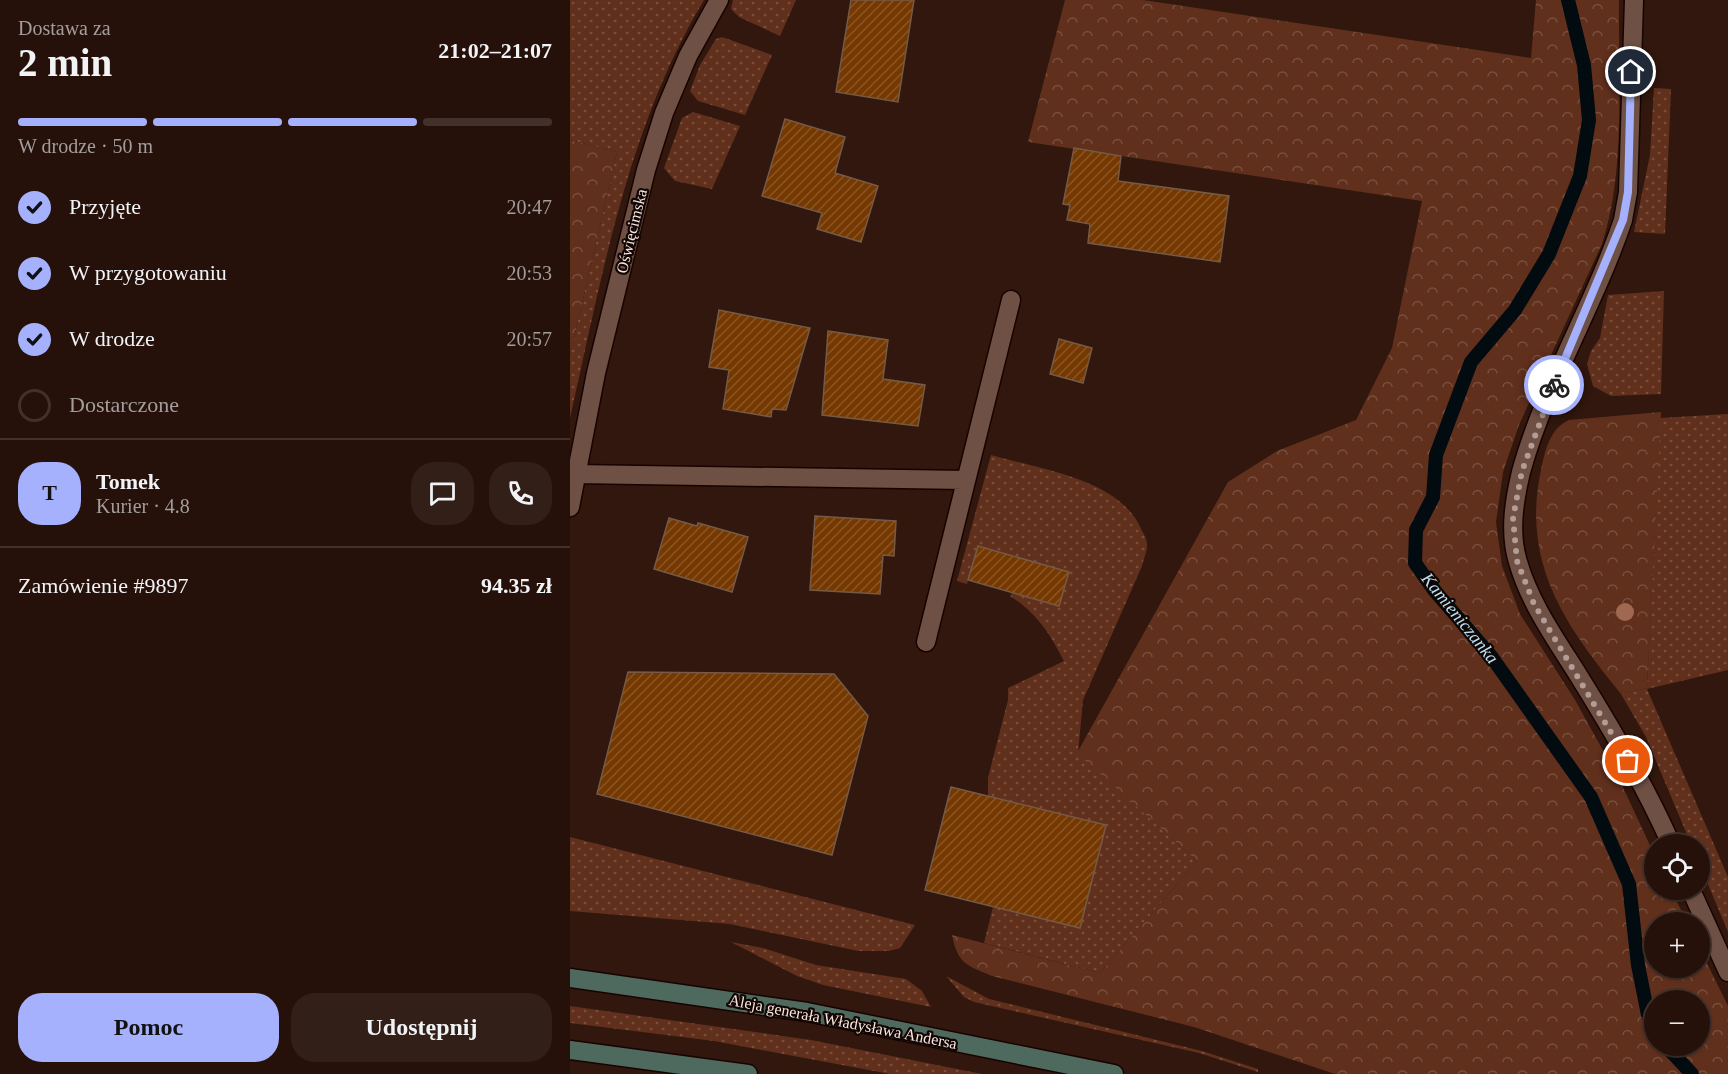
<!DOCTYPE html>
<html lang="pl">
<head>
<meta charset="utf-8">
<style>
	:root { --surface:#25110a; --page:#311f18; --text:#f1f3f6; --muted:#a39d9c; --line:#42312b; --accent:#a5b1fc }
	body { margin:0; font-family:Georgia,serif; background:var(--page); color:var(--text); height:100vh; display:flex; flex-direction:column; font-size:22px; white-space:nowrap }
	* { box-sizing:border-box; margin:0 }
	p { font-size:20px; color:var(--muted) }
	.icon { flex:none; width:33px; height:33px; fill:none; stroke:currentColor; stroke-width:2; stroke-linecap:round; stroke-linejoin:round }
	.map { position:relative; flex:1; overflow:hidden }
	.panel { display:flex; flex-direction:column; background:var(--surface); width:570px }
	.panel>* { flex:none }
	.controls { position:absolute; left:1074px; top:834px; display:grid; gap:12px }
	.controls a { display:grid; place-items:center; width:66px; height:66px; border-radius:50%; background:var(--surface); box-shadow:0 2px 4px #0004,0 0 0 2px var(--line); font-size:30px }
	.pin { position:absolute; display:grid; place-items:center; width:51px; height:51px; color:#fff; margin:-26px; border:3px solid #fff; border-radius:50%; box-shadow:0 2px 6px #0007 }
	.courier { position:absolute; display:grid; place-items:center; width:60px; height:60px; margin:-30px; border:4px solid #a5b1fc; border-radius:50%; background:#fff; color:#222; box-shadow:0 2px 8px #0007 }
	.overview em { font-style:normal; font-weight:600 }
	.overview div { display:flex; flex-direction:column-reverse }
	.overview { display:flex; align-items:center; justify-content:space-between; height:102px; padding:0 18px }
	h1 { font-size:39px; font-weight:600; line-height:45px }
	.bar { display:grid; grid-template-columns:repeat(4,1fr); gap:9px 6px; align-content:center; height:72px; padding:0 18px }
	.bar i { height:8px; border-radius:4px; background:var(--line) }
	.bar .active { background:var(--accent) }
	.bar p { grid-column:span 4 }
	.line { display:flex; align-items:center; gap:15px; padding:0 18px; border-top:2px solid var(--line) }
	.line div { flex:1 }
	.round { display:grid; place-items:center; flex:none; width:63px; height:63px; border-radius:24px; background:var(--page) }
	ol { padding:0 18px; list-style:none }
	li { display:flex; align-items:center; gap:18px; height:66px }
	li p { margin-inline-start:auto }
	li .icon { padding:6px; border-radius:50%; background:var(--accent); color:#111; stroke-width:4 }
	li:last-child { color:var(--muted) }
	li i { width:33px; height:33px; border:3px solid var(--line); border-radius:50% }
	.primary-button { display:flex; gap:12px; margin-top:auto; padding:12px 18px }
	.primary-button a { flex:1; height:69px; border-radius:24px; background:var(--accent); color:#111; font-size:24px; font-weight:600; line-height:69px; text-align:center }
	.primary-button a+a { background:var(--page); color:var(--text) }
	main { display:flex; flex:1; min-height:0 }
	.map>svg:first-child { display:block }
	.grass { fill:url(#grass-dots) }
	.forest { fill:url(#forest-crowns); fill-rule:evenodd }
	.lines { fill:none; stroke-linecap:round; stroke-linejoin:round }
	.stream { stroke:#020b10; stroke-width:14 }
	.building { fill:url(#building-hatch); stroke:#755a47; stroke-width:1.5 }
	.street-casing { stroke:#180300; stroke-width:21 }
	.secondary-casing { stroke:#180300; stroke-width:21 }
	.street { stroke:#6f5044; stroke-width:18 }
	.secondary { stroke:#4e6a5e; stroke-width:18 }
	.tree { fill:#a06751 }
	.done { stroke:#b39d95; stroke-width:6; stroke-dasharray:0 10.8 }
	.route { stroke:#a5b1fc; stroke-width:8 }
	.labels { text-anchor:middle; stroke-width:4.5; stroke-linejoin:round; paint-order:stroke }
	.street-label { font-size:16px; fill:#f9e5de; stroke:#110603 }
	.water-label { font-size:18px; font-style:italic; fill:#b7e4f7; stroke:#110603 }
</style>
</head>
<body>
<main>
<section class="panel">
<div class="overview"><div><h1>2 min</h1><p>Dostawa za</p></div><em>21:02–21:07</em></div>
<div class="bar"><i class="active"></i><i class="active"></i><i class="active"></i><i></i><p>W drodze · 50 m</p></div>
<ol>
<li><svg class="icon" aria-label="check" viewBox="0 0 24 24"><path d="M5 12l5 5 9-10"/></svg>Przyjęte<p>20:47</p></li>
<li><svg class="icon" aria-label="check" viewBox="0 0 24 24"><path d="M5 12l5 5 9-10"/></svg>W przygotowaniu<p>20:53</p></li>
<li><svg class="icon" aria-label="check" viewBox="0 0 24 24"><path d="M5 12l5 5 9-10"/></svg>W drodze<p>20:57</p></li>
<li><i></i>Dostarczone</li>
</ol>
<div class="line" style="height:108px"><b class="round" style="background:var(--accent);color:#111">T</b><div><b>Tomek</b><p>Kurier · 4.8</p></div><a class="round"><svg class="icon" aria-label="chat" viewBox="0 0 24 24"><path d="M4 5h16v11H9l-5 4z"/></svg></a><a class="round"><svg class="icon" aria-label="phone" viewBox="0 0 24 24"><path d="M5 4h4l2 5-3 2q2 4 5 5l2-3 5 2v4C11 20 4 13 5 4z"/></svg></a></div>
<div class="line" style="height:78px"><div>Zamówienie #9897</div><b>94.35 zł</b></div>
<div class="primary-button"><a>Pomoc</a><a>Udostępnij</a></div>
</section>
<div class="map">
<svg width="1158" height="1074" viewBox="0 0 1158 1074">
	<defs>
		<pattern id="grass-dots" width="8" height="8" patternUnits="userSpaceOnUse" patternTransform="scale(1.5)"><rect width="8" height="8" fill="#61301d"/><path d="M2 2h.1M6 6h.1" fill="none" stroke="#784e3d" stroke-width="1.8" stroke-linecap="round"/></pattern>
		<pattern id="forest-crowns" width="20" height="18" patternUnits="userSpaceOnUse" patternTransform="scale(1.5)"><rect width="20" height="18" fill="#61301d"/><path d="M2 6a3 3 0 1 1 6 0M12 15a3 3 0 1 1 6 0" fill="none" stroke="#784e3d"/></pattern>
		<pattern id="building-hatch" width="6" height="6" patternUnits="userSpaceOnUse" patternTransform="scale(1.5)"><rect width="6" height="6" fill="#743800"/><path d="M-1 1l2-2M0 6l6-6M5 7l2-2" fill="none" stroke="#895525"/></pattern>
	</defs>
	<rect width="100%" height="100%" fill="#31170d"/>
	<path class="grass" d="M0,0H134C58,126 32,276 0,418V355L47,152L0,140Z
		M163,0H226L210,36L169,17L161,9Z
		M152,37L202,55L175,115L128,101L120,91L130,65L146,39Z
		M1084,88L1101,89L1095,234L1064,232L1080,155Z
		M123,112L170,126L142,189L105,181L94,168L112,118Z
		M1094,291L1091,394L1041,396L1023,386L1017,364L1021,351L1030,338L1038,295Z
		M1158,414V670L1077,689L1158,877V932L1130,865V844H1121L1076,737L1051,694L1077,688L1090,418Z
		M421,455C469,469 552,479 572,531C574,534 577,540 577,544C578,550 573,560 572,566L513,700L508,753L627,861L530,973L414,943L423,907L510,928L536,826L418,796V778L438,700V688L494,661C480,634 467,613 440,596L442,593L489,606L499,572L408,546L397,584L387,581Z
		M0,837L345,925L330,948L319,951H288L160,924L0,911Z
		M161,942L193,948L246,965L336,979L352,991L361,1007L253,985L227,976Z
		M376,976L419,999L632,1051L688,1069V1072L629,1053L404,1002L394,997Z
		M0,1006L241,1040L412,1074H320L144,1041L0,1023Z"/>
	<path class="forest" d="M495,0H573L961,58L966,0H1049C1048,78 1056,171 1032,244L949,425L933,472L926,522L932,566L950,614L1005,700L1050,781L1084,854V890H1101L1117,922H1084V968H1130V949L1158,1006V1074H765L624,1027L422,976C396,965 388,964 382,935L530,973L627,861L507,753L658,482L707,451L786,420L822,348L852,201L458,142ZM1084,1000H1130V1046H1084Z
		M0,140L47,152L0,355Z
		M1091,412L1077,688L1051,694C995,625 951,563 971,470C975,451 980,428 999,420Z"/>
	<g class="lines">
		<path class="stream" d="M998,0L1014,65L1019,120L1010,176L979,254L945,310L901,362L866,455L863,497L846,530L845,563L864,590L921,656L1021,797L1059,884L1068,965L1078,1015L1084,1026
			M1096,1046L1122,1074"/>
	</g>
	<path class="building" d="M281,0H344L328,102L266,92Z
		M215,119L275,137L265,173L308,186L291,242L247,229L252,213L192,196Z
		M504,148L551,156L548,181L659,196L650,262L518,243L520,224L497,220L500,205L493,204Z
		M149,310L240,328L216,410L202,409L201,417L153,409L159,370L139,367Z
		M258,331L318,340L313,379L355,385L348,426L252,415Z
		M489,339L522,348L513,383L480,374Z
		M245,516L326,521L324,556L313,555L310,594L240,590Z
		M99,518L127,526L128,523L178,537L162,592L84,569Z
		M408,546L499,572L489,606L398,580Z
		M58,672L264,674L298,716L262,855L27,794Z
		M381,787L536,825L510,928L355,890Z"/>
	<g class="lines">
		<defs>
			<path id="street" d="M1064,0L1058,192L1053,220C1024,306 975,385 951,472C944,501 939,533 948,562C960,604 987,641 1010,678C1043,731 1076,787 1101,844
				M6,474L395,480
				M0,507L26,373L76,170L94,113L118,56L149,0
				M356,642L441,300
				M1121,890L1158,972"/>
			<path id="secondary" d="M0,978L237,1012L544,1074
				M0,1050L178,1074"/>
		</defs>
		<use href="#street" class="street-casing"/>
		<use href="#secondary" class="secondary-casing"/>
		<use href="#street" class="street"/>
		<use href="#secondary" class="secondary"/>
	</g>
	<circle class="tree" cx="1055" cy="612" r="9"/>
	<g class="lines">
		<path class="done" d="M984,385L952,471L943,518L947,561L964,604L1058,761"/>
		<path class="route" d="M984,385L1053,220L1058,192L1061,72"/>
	</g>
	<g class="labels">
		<g class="street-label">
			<text transform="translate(61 231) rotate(-76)" y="6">Oświęcimska</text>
			<text transform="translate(273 1021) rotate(11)" y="6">Aleja generała Władysława Andersa</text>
		</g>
		<g class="water-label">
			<text transform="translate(890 618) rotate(51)" y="6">Kamieniczanka</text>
		</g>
	</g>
</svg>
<div class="controls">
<a><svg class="icon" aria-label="locate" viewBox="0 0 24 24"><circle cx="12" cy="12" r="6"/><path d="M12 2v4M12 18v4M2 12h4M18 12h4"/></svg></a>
<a>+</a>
<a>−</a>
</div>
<div class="pin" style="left:1058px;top:761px;background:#ea580c"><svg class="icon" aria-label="bag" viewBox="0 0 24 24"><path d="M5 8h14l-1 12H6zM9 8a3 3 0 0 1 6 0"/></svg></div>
<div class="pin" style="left:1061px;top:72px;background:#1f2937"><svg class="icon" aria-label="home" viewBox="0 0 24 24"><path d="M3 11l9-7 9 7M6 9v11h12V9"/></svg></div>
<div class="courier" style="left:984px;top:385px"><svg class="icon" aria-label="bike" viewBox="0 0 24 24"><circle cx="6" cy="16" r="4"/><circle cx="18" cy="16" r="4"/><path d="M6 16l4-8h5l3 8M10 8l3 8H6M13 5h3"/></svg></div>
</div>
</main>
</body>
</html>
